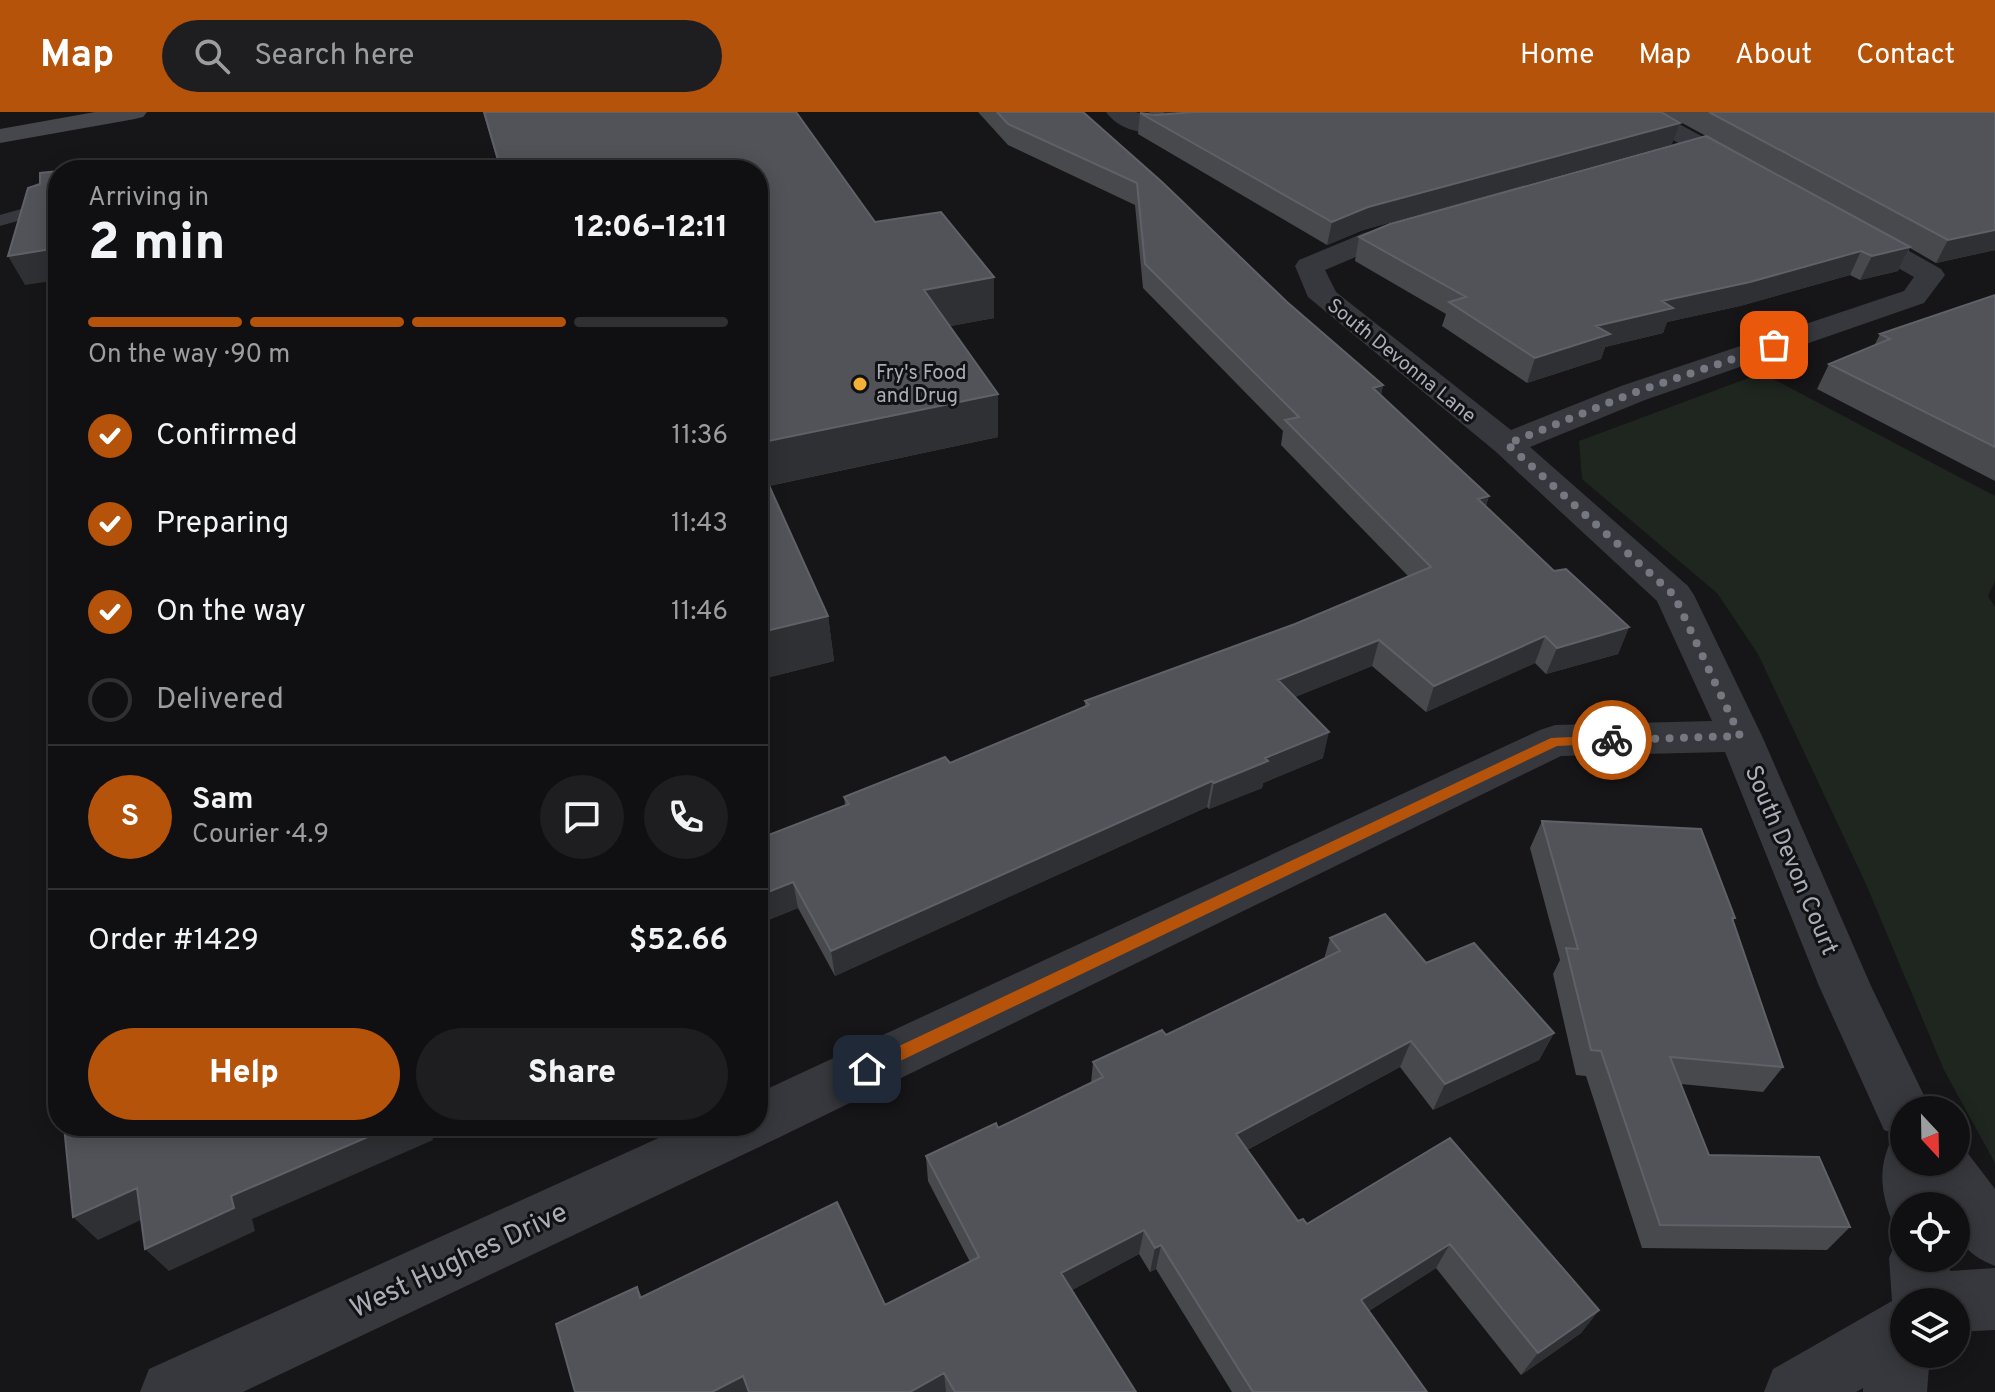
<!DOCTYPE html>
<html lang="en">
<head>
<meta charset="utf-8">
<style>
	:root { --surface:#101012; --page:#1e1e20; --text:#f1f3f6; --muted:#9c9d9f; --line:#303032; --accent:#b45309 }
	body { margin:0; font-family:Overpass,sans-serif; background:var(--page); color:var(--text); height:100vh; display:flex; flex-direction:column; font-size:30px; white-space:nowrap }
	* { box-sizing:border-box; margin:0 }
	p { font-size:26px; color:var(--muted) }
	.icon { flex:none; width:44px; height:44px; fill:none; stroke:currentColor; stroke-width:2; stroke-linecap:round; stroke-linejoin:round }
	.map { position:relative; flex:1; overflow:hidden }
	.sheet { position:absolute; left:48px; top:48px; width:720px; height:976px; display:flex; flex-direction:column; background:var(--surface); border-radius:32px; box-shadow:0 4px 20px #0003,0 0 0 2px var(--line) }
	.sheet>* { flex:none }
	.needle { width:52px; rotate:158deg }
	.fabs { position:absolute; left:1890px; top:984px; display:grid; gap:16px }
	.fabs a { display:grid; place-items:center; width:80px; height:80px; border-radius:50%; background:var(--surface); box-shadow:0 4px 20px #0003,0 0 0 2px var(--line); font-size:40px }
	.pin { position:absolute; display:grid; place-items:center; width:68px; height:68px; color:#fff; margin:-34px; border-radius:16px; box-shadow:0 4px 12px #0006 }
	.courier { position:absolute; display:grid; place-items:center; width:80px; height:80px; margin:-40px; border:6px solid #b45309; border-radius:50%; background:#fff; color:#222; box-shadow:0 2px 10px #0007 }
	.headline em { font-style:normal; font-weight:800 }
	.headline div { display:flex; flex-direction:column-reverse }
	.headline { display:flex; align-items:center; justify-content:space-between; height:136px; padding:0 40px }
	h1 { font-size:52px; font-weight:800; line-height:60px }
	.bar { display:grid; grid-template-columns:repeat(4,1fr); gap:12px 8px; align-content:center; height:96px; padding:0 40px }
	.bar i { height:10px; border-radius:6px; background:var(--line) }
	.bar .active { background:var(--accent) }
	.bar p { grid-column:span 4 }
	.line { display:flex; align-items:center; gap:20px; padding:0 40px; border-top:2px solid var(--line) }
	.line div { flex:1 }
	.round { display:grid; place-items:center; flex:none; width:84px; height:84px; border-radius:42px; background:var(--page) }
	ol { padding:0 40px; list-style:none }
	li { display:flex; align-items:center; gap:24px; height:88px }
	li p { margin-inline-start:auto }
	li .icon { padding:8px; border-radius:50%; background:var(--accent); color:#fff; stroke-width:4 }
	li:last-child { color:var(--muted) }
	li i { width:44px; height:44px; border:4px solid var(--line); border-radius:50% }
	.cta { display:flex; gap:16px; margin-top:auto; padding:16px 40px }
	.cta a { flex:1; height:92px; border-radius:48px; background:var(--accent); color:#fff; font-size:32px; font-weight:800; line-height:92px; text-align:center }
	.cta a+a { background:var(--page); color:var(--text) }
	header { display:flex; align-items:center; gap:48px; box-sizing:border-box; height:112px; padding:0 40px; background:var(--accent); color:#fff }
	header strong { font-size:38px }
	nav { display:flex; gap:44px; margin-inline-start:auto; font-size:28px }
	.search { width:560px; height:72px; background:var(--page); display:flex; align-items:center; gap:20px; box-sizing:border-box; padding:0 28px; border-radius:44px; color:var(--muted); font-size:30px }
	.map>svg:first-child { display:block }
	.green { fill:#1e261f }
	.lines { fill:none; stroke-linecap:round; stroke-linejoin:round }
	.service { fill:#37383d; fill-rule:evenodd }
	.minor { fill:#37383d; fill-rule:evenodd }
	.secondary { fill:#45474d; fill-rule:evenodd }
	.wall { fill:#47494d }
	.shaded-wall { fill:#2f3033 }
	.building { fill:#525359; stroke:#5f6168; stroke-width:2 }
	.route { fill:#b45309 }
	.done { stroke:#757880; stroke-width:8; stroke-dasharray:0 14.4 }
	.poi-dot { fill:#f2b134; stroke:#111113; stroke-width:3 }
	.labels { text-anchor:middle; stroke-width:6; stroke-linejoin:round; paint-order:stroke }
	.far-street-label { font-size:20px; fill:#a8adb8; stroke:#111113 }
	.far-poi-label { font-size:20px; fill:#a8adb8; stroke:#111113; text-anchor:start }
	.street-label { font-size:24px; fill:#a8adb8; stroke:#111113 }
	.near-street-label { font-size:28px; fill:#a8adb8; stroke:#111113 }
</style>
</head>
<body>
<header>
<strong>Map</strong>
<div class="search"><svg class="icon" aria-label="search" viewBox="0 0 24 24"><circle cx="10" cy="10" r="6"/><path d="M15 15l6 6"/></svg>Search here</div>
<nav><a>Home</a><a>Map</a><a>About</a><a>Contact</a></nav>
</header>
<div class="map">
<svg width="1995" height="1280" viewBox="0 0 1995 1280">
	<rect width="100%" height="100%" fill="#161618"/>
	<path class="green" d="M1762,261L1995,384V469L1988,484L1995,495V1051L1944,958L1866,772L1758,542L1717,481L1582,367L1579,329Z"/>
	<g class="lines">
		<path class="service" d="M155,51L167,58H148L149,53Z
			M46,90L52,91L54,95L52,99L0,114V103Z"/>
		<path class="minor" d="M1106,0H1135L1163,7L1214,0H1255L1251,5C1213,14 1135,40 1106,0Z
			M1627,0H1657L1753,52L1757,57L1753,62H1735L1631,5Z
			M1412,109L1422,111L1426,117L1422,123L1384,133L1325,158L1336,180L1511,318L1621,274L1904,179L1914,165L1843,125L1839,119L1843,113L1853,111L1863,113L1941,157L1945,163L1924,191L1645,288L1530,335L1688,474L1694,483L1762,624L1871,874L1931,998H1904V1025L1884,1018L1819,874L1725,640L1561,644L778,1026L243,1280H140L149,1257L685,1014H758V981L1540,618L1555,613L1712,609L1657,489L1495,339L1308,185L1295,154L1299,148L1364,121Z
			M1904,1026V1050H1956V1030L1960,1031L1995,1077V1154C1963,1141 1956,1127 1956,1094H1904V1118L1894,1114C1882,1086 1877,1059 1890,1031Z
			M1904,1123V1146H1949L1950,1159L1995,1156V1218L1956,1220V1190H1904V1242H1930L1927,1280H1863V1276L1856,1280H1764L1773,1257L1892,1189L1889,1146L1898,1125Z"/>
		<path class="secondary" d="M95,0H147L143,5L135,7L0,31V17Z"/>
	</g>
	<path class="wall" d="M483,0H796L875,110L994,165V206L950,214L998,325L769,374L828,504L834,549L758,568V58H500Z
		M978,0H1083L1287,190L1383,273L1381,283L1489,384L1486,394L1554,459L1629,515L1618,542L1546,562L1535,551L1426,600L1372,554L1295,585L1323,646L1263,671L1262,676L1209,697L1207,695L835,864L798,796L758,812V727L845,693L844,685L950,651L1085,595V589L1295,512L1408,464L1281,333L1283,319L1143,176L1135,93L1008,33Z
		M1147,0H1192L1672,32L1363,118L1327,133L1138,22L1140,1L1159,3Z
		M1662,0H1995V138L1936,151L1910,136L1898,159L1860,168L1850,163L1740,194L1667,210L1663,221L1605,235L1601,247L1527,271L1442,214L1446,202L1355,149L1359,125L1706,24Z
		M1995,183V369L1817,277L1829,252L1874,234L1880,222Z
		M1542,709L1735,806L1733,809L1783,955L1763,980L1681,972L1709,1043L1850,1115L1827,1138L1642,1136L1586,964L1576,963L1553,862L1560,848L1530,736Z
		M1330,826L1426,851L1554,921L1539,948L1433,998L1400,955L1247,1038L1298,1109L1307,1112L1450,1026L1599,1198L1581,1221L1521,1263L1436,1156L1369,1199L1427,1280H1232L1156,1157L1150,1160L1139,1142L1072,1178L1136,1280H575L637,1175L642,1185L885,1193L970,1150L928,1069L926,1044L998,1016L1091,971L1093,950L1166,923L1324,847Z"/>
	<path class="shaded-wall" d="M1164,0H1192L1163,4Z
		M1680,11L1672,32L1363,118L1327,133L1332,110L1368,95Z
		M1995,118V138L1936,151L1948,128Z
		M1910,135L1898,159L1860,168L1872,144Z
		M58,136V168L25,173L8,144Z
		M1861,139L1850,163L1740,194L1667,210L1663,221L1605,235L1601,247L1527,271L1535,246L1596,214L1662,189Z
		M994,165V206L925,219L924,178Z
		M1383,273L1378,298L1373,276Z
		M998,282V325L758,376V331Z
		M1489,384L1481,409L1478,387Z
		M828,504L834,549L758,568V521Z
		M1629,515L1618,542L1546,562L1557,536Z
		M1545,524L1535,551L1426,600L1434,574Z
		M1379,528L1372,554L1273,594L1278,568Z
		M1329,620L1323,646L1263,671L1262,676L1209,697L1214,671L1265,646Z
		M1212,669L1207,695L835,864L831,839Z
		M793,770L798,796L758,812V784Z
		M1554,921L1539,948L1433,998L1445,972Z
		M1411,929L1400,955L1230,1047L1236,1022Z
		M393,1014H429L433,1028L252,1107L255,1119L169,1159L145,1137L231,1084Z
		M137,1076L160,1099L98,1128L73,1105Z
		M1144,1118L1139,1142L1059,1185L1061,1161Z
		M1450,1132L1436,1156L1350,1211L1361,1188Z
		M1161,1133L1156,1157L1150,1160L1155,1136Z
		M1599,1198L1581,1221L1521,1263L1538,1241Z
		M944,1261L946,1280H910Z
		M743,1264L749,1280H712Z"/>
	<path class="building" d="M484,0H796L875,110L941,100L994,165L924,178L998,282L758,331V58H501Z
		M997,0H1083L1162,70L1287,190L1383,273L1373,276L1489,384L1478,387L1554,459L1566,457L1629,515L1557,536L1545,524L1434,574L1379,528L1278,568L1329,620L1265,646L1268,649L1214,671L1212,669L831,839L793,770L758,784V727L849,692L844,685L945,645L950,651L1089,593L1085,589L1295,512L1431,455L1285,308L1299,305L1145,152L1137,71L1008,12Z
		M1194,0H1661L1680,11L1368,95L1332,110L1140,1L1156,3Z
		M1709,0H1995V118L1948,128Z
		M1706,24L1910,135L1872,144L1861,139L1750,170L1662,189L1673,196L1596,214L1610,222L1535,246L1449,190L1466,185L1359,125L1390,112Z
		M100,53L99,58H64Z
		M58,59V136L8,144L28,76L40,72V61Z
		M1995,183V335L1829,252L1890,227L1880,222Z
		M758,349L828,504L758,521Z
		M1542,709L1701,717L1735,806H1732L1783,955L1670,945L1709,1043L1819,1045L1850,1115L1660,1113L1601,939L1591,938L1566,836L1578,837Z
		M1385,802L1426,851L1474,831L1554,921L1445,972L1411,929L1236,1022L1298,1109L1303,1107L1307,1112L1450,1026L1599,1198L1538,1241L1450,1132L1361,1188L1427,1280H1253L1161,1133L1155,1136L1144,1118L1061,1161L1136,1280H955L944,1261L910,1280H749L743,1264L712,1280H575L556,1212L637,1175L640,1186L837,1090L885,1193L979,1145L926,1044L996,1011L998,1016L1103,965L1093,950L1162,918L1166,923L1340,839L1330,826Z
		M64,1014H393L231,1084L234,1096L145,1137L137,1076L73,1105Z"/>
	<path class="route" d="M1612,623L1618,628L1616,631L1557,634L873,962H861L859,957L861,952L1551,626Z"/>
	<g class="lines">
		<path class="done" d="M1612,628L1740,624L1674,483L1507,332L1633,281L1774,233"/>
	</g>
	<circle class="poi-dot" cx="860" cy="272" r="8"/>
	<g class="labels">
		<g class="far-street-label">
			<text transform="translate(1402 248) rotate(39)" y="7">South Devonna Lane</text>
		</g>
		<g class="far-poi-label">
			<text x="876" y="267">Fry's Food<tspan x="876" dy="23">and Drug</tspan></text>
		</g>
		<g class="street-label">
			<text transform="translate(1792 748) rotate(67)" y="8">South Devon Court</text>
		</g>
		<g class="near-street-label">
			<text transform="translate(458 1147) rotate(-25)" y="10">West Hughes Drive</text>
		</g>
	</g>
</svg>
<div class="fabs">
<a><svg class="needle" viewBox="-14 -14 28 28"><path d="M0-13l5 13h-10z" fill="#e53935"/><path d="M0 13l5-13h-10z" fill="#9c9d9f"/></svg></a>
<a><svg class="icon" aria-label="locate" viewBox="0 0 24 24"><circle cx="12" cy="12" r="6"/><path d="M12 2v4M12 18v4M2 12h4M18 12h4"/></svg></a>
<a><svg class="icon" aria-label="layers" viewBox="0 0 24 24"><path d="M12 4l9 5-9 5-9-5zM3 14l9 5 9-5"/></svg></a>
</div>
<div class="pin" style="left:1774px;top:233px;background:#ea580c"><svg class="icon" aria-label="bag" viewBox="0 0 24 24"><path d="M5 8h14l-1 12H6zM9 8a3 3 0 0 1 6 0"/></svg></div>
<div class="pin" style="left:867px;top:957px;background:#1f2937"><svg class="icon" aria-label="home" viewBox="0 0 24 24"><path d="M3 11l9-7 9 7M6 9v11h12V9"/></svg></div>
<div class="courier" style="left:1612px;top:628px"><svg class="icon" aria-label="bike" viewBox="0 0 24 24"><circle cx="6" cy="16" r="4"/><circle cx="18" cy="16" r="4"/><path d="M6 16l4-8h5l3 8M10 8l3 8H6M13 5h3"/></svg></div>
<section class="sheet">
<div class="headline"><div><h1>2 min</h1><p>Arriving in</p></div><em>12:06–12:11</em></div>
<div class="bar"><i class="active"></i><i class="active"></i><i class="active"></i><i></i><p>On the way · 90 m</p></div>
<ol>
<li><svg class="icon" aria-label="check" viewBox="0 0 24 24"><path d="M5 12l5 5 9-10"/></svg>Confirmed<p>11:36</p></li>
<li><svg class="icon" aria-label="check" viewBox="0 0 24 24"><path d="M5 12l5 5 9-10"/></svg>Preparing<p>11:43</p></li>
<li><svg class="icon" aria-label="check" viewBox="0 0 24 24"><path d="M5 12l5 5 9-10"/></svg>On the way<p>11:46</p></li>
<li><i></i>Delivered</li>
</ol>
<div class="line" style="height:144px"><b class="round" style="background:var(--accent);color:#fff">S</b><div><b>Sam</b><p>Courier · 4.9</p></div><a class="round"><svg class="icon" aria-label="chat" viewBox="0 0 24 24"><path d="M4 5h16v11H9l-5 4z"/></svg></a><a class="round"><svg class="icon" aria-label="phone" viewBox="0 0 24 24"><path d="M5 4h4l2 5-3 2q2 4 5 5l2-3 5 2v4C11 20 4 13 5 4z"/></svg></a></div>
<div class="line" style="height:104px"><div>Order #1429</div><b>$52.66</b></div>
<div class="cta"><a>Help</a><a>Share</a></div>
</section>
</div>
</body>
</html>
